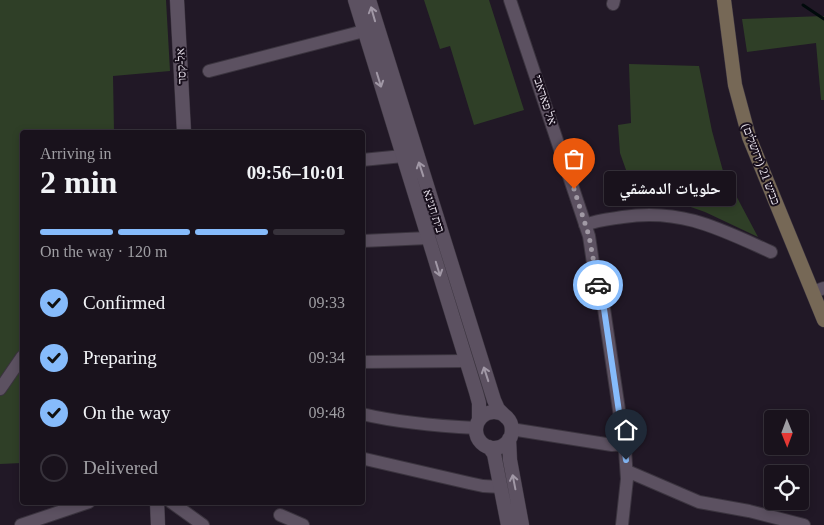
<!DOCTYPE html>
<html lang="en">
<head>
<meta charset="utf-8">
<style>
	:root { --surface:#19121c; --page:#221b25; --text:#f1f3f6; --muted:#9f9ea3; --line:#37323b; --accent:#86bbfb }
	body { margin:0; font-family:"Times New Roman","Noto Naskh Arabic","Noto Sans Hebrew",serif; background:var(--page); color:var(--text); height:100vh; display:flex; flex-direction:column; font-size:19px; white-space:nowrap }
	* { box-sizing:border-box; margin:0 }
	p { font-size:16px; color:var(--muted) }
	.icon { flex:none; width:28px; height:28px; fill:none; stroke:currentColor; stroke-width:2; stroke-linecap:round; stroke-linejoin:round }
	.map { position:relative; flex:1; overflow:hidden }
	.drawer { position:absolute; left:20px; top:130px; width:345px; height:375px; display:flex; flex-direction:column; background:var(--surface); border-radius:5px; box-shadow:0 2px 8px #0003,0 0 0 1px var(--line) }
	.drawer>* { flex:none }
	.needle { width:32px; rotate:179deg }
	.controls { position:absolute; left:764px; top:410px; display:grid; gap:10px }
	.controls a { display:grid; place-items:center; width:45px; height:45px; border-radius:5px; background:var(--surface); box-shadow:0 2px 8px #0003,0 0 0 1px var(--line); font-size:25px }
	.pin { position:absolute; display:grid; place-items:center; width:42px; height:42px; color:#fff; margin:-51px -21px; border-radius:50% 50% 50% 0; rotate:-45deg; box-shadow:0 0 5px #0007 }
	.pin .icon { rotate:45deg }
	.courier { position:absolute; display:grid; place-items:center; width:50px; height:50px; margin:-25px; border:4px solid #86bbfb; border-radius:50%; background:#fff; color:#222; box-shadow:0 1px 6px #0007 }
	.bubble { position:absolute; height:35px; border-radius:5px; background:var(--surface); box-shadow:0 2px 8px #0003,0 0 0 1px var(--line); font-size:16px; font-weight:700; line-height:35px; text-align:center }
	.overview em { font-style:normal; font-weight:700 }
	.overview div { display:flex; flex-direction:column-reverse }
	.overview { display:flex; align-items:center; justify-content:space-between; height:85px; padding:0 20px }
	h1 { font-size:32px; font-weight:700; line-height:38px }
	.bar { display:grid; grid-template-columns:repeat(4,1fr); gap:8px 5px; align-content:center; height:60px; padding:0 20px }
	.bar i { height:6px; border-radius:4px; background:var(--line) }
	.bar .current { background:var(--accent) }
	.bar p { grid-column:span 4 }
	ol { padding:0 20px; list-style:none }
	li { display:flex; align-items:center; gap:15px; height:55px }
	li p { margin-inline-start:auto }
	li .icon { padding:5px; border-radius:50%; background:var(--accent); color:#111; stroke-width:4 }
	li:last-child { color:var(--muted) }
	li i { width:28px; height:28px; border:2px solid var(--line); border-radius:50% }
	.map>svg:first-child { display:block }
	.green { fill:#2f3f27 }
	.lines { fill:none; stroke-linecap:round; stroke-linejoin:round }
	.stream { stroke:#000a0b; stroke-width:3 }
	.minor-casing { stroke:#3b343f; stroke-width:14 }
	.tertiary-casing { stroke:#3b343f; stroke-width:15 }
	.secondary-casing { stroke:#3b343f; stroke-width:15 }
	.minor { stroke:#5c5161; stroke-width:12 }
	.tertiary { stroke:#5c5161; stroke-width:14 }
	.secondary { stroke:#766856; stroke-width:14 }
	.oneway { stroke:#a198a6 }
	.done { stroke:#a19aa5; stroke-width:5; stroke-dasharray:0 9 }
	.route { stroke:#86bbfb; stroke-width:6 }
	.labels { text-anchor:middle; stroke-width:4; stroke-linejoin:round; paint-order:stroke }
	.street-label { font-size:12px; fill:#e6e0ea; stroke:#180f1c }
</style>
</head>
<body>
<div class="map">
<svg width="824" height="525" viewBox="0 0 824 525">
	<rect width="100%" height="100%" fill="#211826"/>
	<path class="green" d="M0,0H166L170,71L113,76L114,132H22V463L0,464Z
		M424,0H489L524,110L474,125L450,46L440,49Z
		M824,16V100H821L816,43L747,52L742,19Z
		M629,64L699,66L712,131L723,171L758,237L705,212L665,198H636L620,153L618,125L631,123Z"/>
	<g class="lines">
		<path class="stream" d="M803,5L824,19"/>
		<defs>
			<path id="minor" d="M510,0L589,236L593,263L603,302L625,450L627,479L622,525
				M613,4L614,0
				M209,71L364,31
				M362,160L403,156
				M585,225C597,220 610,219 623,217C681,208 720,229 771,252
				M362,241L428,238
				M813,292L824,288
				M362,362L466,361
				M0,389L22,357
				M362,414C400,423 437,426 476,428
				M511,429L612,445L624,444
				M365,459L469,483L483,486L501,487
				M627,471L699,502L749,511L804,525
				M171,502L203,525
				M280,515L303,525
				M21,525L89,502"/>
			<path id="tertiary" d="M177,0L184,132
				M355,0L476,392L479,403V419
				M369,0L494,400L498,409L507,418
				M476 430a18 18 0 1 1 36 0a18 18 0 1 1-36 0Z
				M509,439L510,460L522,525
				M489,447L494,454L508,525
				M157,502L158,525"/>
			<path id="secondary" d="M724,0L735,85L749,137L824,320"/>
		</defs>
		<use href="#minor" class="minor-casing"/>
		<use href="#tertiary" class="tertiary-casing"/>
		<use href="#secondary" class="secondary-casing"/>
		<use href="#minor" class="minor"/>
		<use href="#tertiary" class="tertiary"/>
		<use href="#secondary" class="secondary"/>
	</g>
	<defs><path id="oneway-shaft" d="M-6 0H5M1.5-3L5.5 0L1.5 3" fill="none" stroke-width="1.6" stroke-linecap="round" stroke-linejoin="round" transform="scale(1.25)"/></defs>
	<g class="oneway">
		<use href="#oneway-shaft" transform="translate(373 14) rotate(-106)"/>
		<use href="#oneway-shaft" transform="translate(379 80) rotate(73)"/>
		<use href="#oneway-shaft" transform="translate(421 169) rotate(-108)"/>
		<use href="#oneway-shaft" transform="translate(438 269) rotate(73)"/>
		<use href="#oneway-shaft" transform="translate(486 374) rotate(-108)"/>
		<use href="#oneway-shaft" transform="translate(514 482) rotate(-101)"/>
	</g>
	<g class="lines">
		<path class="done" d="M574,189L589,236L598,285"/>
		<path class="route" d="M598,285L603,302L626,460"/>
	</g>
	<g class="labels">
		<g class="street-label">
			<text transform="translate(181 66) rotate(-93)" y="4">אל-קסר</text>
			<text transform="translate(545 100) rotate(72)" y="4">אל פאראבי</text>
			<text transform="translate(761 164) rotate(69)" y="4">כביש 21 (ירושלים)</text>
			<text transform="translate(434 211) rotate(72)" y="4">בית חנינא</text>
		</g>
	</g>
</svg>
<div class="controls">
<a><svg class="needle" viewBox="-14 -14 28 28"><path d="M0-13l5 13h-10z" fill="#e53935"/><path d="M0 13l5-13h-10z" fill="#9f9ea3"/></svg></a>
<a><svg class="icon" aria-label="locate" viewBox="0 0 24 24"><circle cx="12" cy="12" r="6"/><path d="M12 2v4M12 18v4M2 12h4M18 12h4"/></svg></a>
</div>
<div class="pin" style="left:574px;top:189px;background:#ea580c"><svg class="icon" aria-label="bag" viewBox="0 0 24 24"><path d="M5 8h14l-1 12H6zM9 8a3 3 0 0 1 6 0"/></svg></div>
<div class="pin" style="left:626px;top:460px;background:#1f2937"><svg class="icon" aria-label="home" viewBox="0 0 24 24"><path d="M3 11l9-7 9 7M6 9v11h12V9"/></svg></div>
<div class="courier" style="left:598px;top:285px"><svg class="icon" aria-label="car" viewBox="0 0 24 24"><path d="M5 17H2v-5l4-1 3-4h7l3 4 3 1v5h-3M9 17h6M6 11h13"/><circle cx="7" cy="17" r="2"/><circle cx="17" cy="17" r="2"/></svg></div>
<div class="bubble" style="left:604px;top:171px;width:132px">حلويات الدمشقي</div>
<section class="drawer">
<div class="overview"><div><h1>2 min</h1><p>Arriving in</p></div><em>09:56–10:01</em></div>
<div class="bar"><i class="current"></i><i class="current"></i><i class="current"></i><i></i><p>On the way · 120 m</p></div>
<ol>
<li><svg class="icon" aria-label="check" viewBox="0 0 24 24"><path d="M5 12l5 5 9-10"/></svg>Confirmed<p>09:33</p></li>
<li><svg class="icon" aria-label="check" viewBox="0 0 24 24"><path d="M5 12l5 5 9-10"/></svg>Preparing<p>09:34</p></li>
<li><svg class="icon" aria-label="check" viewBox="0 0 24 24"><path d="M5 12l5 5 9-10"/></svg>On the way<p>09:48</p></li>
<li><i></i>Delivered</li>
</ol>
</section>
</div>
</body>
</html>
